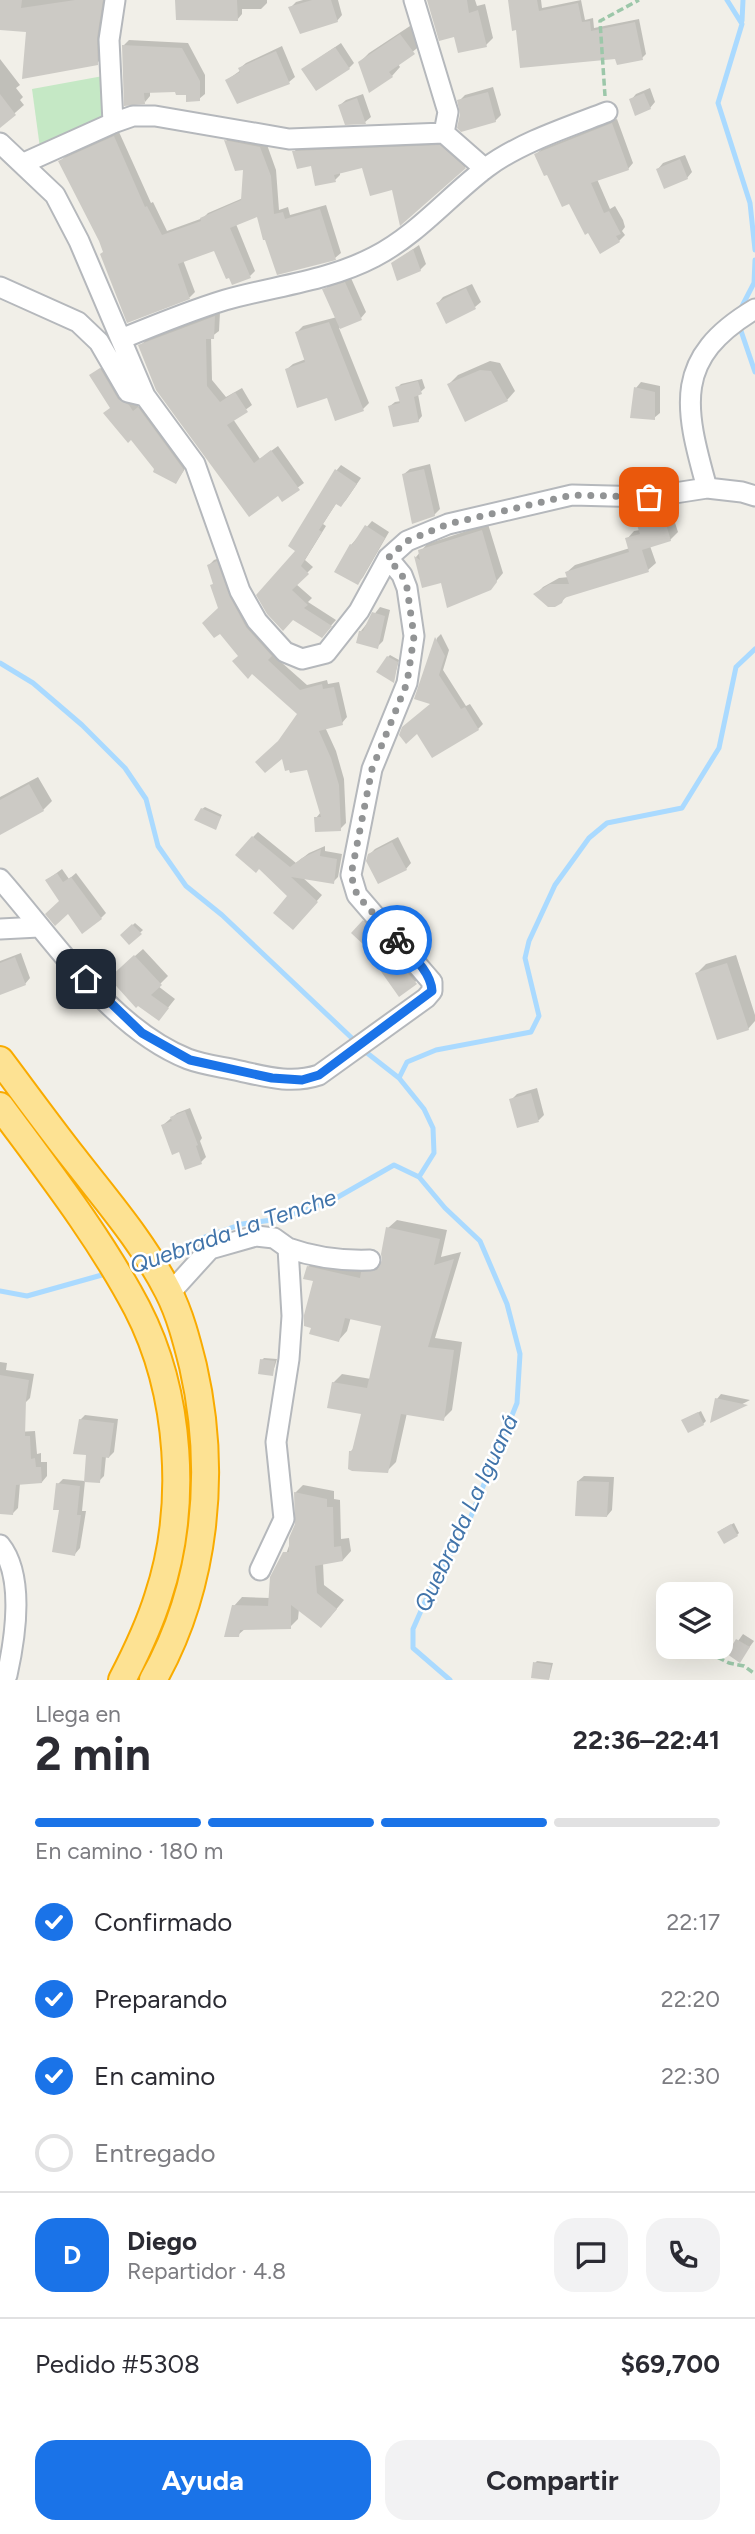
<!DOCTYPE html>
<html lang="es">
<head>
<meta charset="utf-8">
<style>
	:root { --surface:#fff; --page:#f2f2f3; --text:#2b2b33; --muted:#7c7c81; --line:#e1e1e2; --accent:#1a73e8 }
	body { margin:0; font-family:Figtree,sans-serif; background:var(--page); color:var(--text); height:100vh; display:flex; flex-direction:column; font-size:26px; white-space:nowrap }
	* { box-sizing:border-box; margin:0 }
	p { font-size:23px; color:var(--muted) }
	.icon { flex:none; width:38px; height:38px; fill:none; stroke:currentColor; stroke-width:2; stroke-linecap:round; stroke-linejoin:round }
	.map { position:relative; height:1680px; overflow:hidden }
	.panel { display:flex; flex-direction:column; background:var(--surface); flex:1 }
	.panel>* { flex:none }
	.tools { position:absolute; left:656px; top:1582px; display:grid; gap:14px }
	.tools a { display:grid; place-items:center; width:77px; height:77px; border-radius:14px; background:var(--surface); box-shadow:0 7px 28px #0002; font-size:35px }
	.pin { position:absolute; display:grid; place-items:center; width:60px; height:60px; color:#fff; margin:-30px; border-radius:14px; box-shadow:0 4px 10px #0006 }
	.courier { position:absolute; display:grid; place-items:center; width:70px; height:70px; margin:-35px; border:5px solid #1a73e8; border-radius:50%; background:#fff; color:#222; box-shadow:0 2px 9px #0007 }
	.head em { font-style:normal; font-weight:700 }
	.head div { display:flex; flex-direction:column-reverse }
	.head { display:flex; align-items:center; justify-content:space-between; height:119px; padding:0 35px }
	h1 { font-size:46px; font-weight:700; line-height:52px }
	.bar { display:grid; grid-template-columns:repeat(4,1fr); gap:10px 7px; align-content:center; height:84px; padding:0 35px }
	.bar i { height:9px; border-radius:5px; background:var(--line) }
	.bar .active { background:var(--accent) }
	.bar p { grid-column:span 4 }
	.line { display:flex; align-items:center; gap:18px; padding:0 35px; border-top:2px solid var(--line) }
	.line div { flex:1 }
	.round { display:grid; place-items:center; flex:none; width:74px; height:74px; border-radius:21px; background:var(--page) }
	ol { padding:0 35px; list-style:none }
	li { display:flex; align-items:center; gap:21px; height:77px }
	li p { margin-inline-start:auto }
	li .icon { padding:7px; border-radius:50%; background:var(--accent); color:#fff; stroke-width:4 }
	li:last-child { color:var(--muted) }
	li i { width:38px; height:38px; border:4px solid var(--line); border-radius:50% }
	.action { display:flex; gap:14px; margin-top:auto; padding:14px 35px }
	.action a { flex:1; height:80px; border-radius:21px; background:var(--accent); color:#fff; font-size:28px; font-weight:700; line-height:80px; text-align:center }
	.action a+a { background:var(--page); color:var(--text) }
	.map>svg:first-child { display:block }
	.green { fill:#c5e8c5 }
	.shadow { fill:#0003 }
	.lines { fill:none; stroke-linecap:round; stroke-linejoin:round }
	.stream { stroke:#aadaff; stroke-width:5 }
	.building { fill:#cccac5 }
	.minor-casing { stroke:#b5b8bc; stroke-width:23 }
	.highway-casing { stroke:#f9ab00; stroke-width:30 }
	.path { stroke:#9cc7a9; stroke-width:3.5; stroke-dasharray:7 3.5; stroke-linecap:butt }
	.minor { stroke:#fff; stroke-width:19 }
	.highway { stroke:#fde293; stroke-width:26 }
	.done { stroke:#929495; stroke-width:7; stroke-dasharray:0 12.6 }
	.route { stroke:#1a73e8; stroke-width:9 }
	.labels { text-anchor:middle; stroke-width:5; stroke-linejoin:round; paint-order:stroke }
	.water-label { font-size:23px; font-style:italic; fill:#4174aa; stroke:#fff }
</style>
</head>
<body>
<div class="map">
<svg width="755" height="1680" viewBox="0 0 755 1680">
	<rect width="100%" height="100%" fill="#f1efe8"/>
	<path class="green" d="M103,76L108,117L40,148L32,89Z"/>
	<path class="shadow" d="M0,0H111L107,53L97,63L28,31L0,28Z
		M177,0H267V3L261,9H242V14L237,20Z
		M303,0H338L342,15L337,21L290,8L296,2Z
		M429,0H475L477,6L485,4L493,38L486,45L456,35Z
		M511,0H541L542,8L581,0L585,20L593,18L594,28L639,19L646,54L642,58L617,57L517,28Z
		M410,26L422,44L398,64L400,67L392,76L360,62L369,53Z
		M129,40L188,43L205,75V94L199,99L177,90L150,91V96L145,102L123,46Z
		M341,43L354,63L349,68L303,69Z
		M282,46L295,77L289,82L227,80L241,70L240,68L246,63Z
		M0,59L20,85L16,88L23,97L20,100L24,105L0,126Z
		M493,87L501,115L495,121L462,114L459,101L465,95Z
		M650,88L655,102L650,108L631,100L636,94Z
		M363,94L371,117L365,122L346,123L340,105L346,100Z
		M617,119L633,163L628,169L597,179L610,209L615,206L623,220L625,227L622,231L625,235L619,241L570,202L536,154L542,149Z
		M119,132L151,203L153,202L167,231L203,218L208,213L243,198L245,168L226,141L231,136L266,142L276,170L279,210L288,207L290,215L326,205L341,253L335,258L279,273L258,215L236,224L255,271L250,276L215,249L183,260L195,292L190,297L128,321L105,251L60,161L66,156Z
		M445,141L470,162L465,167L393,188L363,165L340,172V175L335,180L294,152L299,146Z
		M685,155L692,172L687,178L658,169L663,163Z
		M419,245L426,264L420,270L393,263Z
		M351,278L366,312L361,318L339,328L369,403L363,409L328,396L287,369L293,364L306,359L297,332L303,326L337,317L325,290L330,284Z
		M472,284L481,302L475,307L447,321L438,303L443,297Z
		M220,312L219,331L211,337L212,380L226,397L242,388L252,405L233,419L260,459L278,446L304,483L282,499L140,346L146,340Z
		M490,361L500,363L515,391L507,400L449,384L458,375Z
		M106,364L139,407L144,403L189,463L176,482L156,469L132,438L92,375Z
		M422,379L425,388L418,394L422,416L418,421L390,406L395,402L401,401L397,388L401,384Z
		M641,382L660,386V413L654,418L636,388Z
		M430,464L440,509L434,515L404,474L410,469Z
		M341,465L361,478L346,500L341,505L337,502L323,524L326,526L305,560L313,567L296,584L312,598L308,602L336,620L327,630L293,618L283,629L298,550L336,471Z
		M669,504L678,532L670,540L650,546L656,563L648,570L568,595L561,602L536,594L543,587L559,578L569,577L567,572L575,565L630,548L627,539L634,531L640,530L637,519L644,512Z
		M372,521L389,532L363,577L358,583L351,545Z
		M488,524L503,573L490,589L442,581L423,586L416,557L427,544Z
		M222,557L276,649L272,654L307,685L327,680L328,684L339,682L347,717L342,723L325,727L336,751L344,779L346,823L340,829L316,818L321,812L308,768L290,767L281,740L299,714L240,656L220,609L209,565L214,560Z
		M380,607L390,610L383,641L377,647L361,631Z
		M441,634L449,650L443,670L466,706L470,704L483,724L478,729L432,704L416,698L437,638Z
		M390,655L399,660L393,681L388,657Z
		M38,777L52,801L43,810L0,833V797Z
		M205,807L222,815L215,828L202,809Z
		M258,832L296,863L309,853L325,846V851L342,854L338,877L333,882L302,877L322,895L298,923L289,896L253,837Z
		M398,837L411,863L406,869L369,855L375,849Z
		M62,869L69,879L76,873L106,913L101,918L61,901L47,880Z
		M369,916L421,977L415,982L381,959L354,933Z
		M135,923L143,930L129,943L122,935Z
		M143,949L168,976L158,986L175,999L159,1019L119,970Z
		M21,953L30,978L25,984L0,989V961Z
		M736,955L755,1015V1021L748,1029L697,973L706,964Z
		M537,1088L544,1115L539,1120L518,1126L511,1100L517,1094Z
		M190,1108L202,1138L200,1141L206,1157L201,1162L180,1150L163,1125L177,1113Z
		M397,1220L447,1230L441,1257L461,1252L435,1338L462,1342L452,1410L443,1419L407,1413L396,1462L387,1471L351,1451L355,1447L363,1412L333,1383L342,1374L371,1379L383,1325L351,1317L347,1331L339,1340L308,1267L317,1259L371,1264L383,1263L388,1228Z
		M264,1358L277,1359L272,1375L262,1360Z
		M0,1362L7,1363L6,1370L34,1374L30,1398L24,1404L0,1393Z
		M721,1394L750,1400L712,1420L717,1399Z
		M701,1411L706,1421L703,1424L683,1420Z
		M85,1415L118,1419L114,1452L109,1457L106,1456L104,1476L99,1481L88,1454L80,1420Z
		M35,1431L37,1454L41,1453V1462H47V1476L42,1482L20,1483L18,1508L12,1514L0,1513V1433Z
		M584,1476L614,1477L612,1510L607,1516L578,1481Z
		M63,1479L85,1481L82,1511H86L80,1548L75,1554L61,1509L58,1484Z
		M303,1485L334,1491V1499L340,1500L341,1539L349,1538L351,1551L343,1560L323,1563L324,1585L344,1600L329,1618L299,1609L298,1619L290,1627L246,1628L238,1635L234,1606L242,1597L270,1598L297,1524L295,1493Z
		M734,1523L739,1533L737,1535L721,1530Z
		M743,1634L754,1641L740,1660L729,1654Z
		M537,1661L553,1663L549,1679L535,1663Z"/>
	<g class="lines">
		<path class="stream" d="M727,0L742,24L718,103L750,203L755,250
			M742,21L743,0
			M739,312L754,283L755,260
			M739,325L755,372
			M0,663L33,683L82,725L125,768L146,799L158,846L186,886L222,915L356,1042
			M362,1049L399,1078L424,1109L433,1128L434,1153L419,1177L445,1208L480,1241L507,1304L520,1354L517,1403L467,1526L431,1588L413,1629V1648L450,1680
			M399,1078L407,1062L436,1050L531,1032L539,1016L525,958L529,941L555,885L589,838L607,823L682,808L719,748L736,667L755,649
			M159,1259L199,1239L242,1224L279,1219L331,1201L394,1165L419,1177
			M0,1291L27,1296L109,1273"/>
	</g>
	<path class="building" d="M0,0H22L21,8L75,0H103L97,38L98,65L22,79L26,32L0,30Z
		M175,0H237L238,21L176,20Z
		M312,0H331L338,22L300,34L288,7Z
		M427,0H467L469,13L478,10L487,47L458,53L454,37L439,41Z
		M508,0H537L539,11L578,3L582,22L590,21L591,31L635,22L643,60L617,65L615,59L520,68L516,30L512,31Z
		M400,34L415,54L389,72L393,77L369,93L358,62Z
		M122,45L182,48L200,81V101L186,102V95H176L175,92L144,93L145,104L124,106Z
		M335,47L350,69L316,91L301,69Z
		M276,51L290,84L237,104L225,80L240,72L238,68Z
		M488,92L496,122L461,132L457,128L460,114L457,100Z
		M644,93L651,109L635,116L629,99Z
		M0,94L16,115L0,128Z
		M357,98L366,124L345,125L338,105Z
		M612,123L629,170L591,183L604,213L609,211L621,234L616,236L620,242L600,254L588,233L585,235L569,204L562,207L547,175L544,176L534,154Z
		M114,136L145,207L147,206L162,235L201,221L200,218L241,200L243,170L235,171L224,140L260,147L271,176L274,214L283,212L285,219L320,209L336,260L277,275L265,240H263L257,217L230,228L251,278L232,285L229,278L226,279L214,251L178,264L190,299L127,323L100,254L103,252L99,241L58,161Z
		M440,145L466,168L400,226L392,190L370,196L362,168L334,175L336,182L315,186L311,166L297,169L292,151Z
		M680,159L688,179L664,189L656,169Z
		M413,249L421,271L397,281L391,263Z
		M345,282L362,320L340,329L322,289Z
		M466,288L476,309L446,324L436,303Z
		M215,316L214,339H206L207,386L220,402L235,392L248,412L227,425L254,463L271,450L300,490L282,502L278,496L249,517L156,390L138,345Z
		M329,322L364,411L335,421L327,398L297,408L285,369L305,362L295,332Z
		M100,368L118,399L129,405L133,411L138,407L184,470L176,484L153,472L154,469L131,440L128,443L103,413L110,408L89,375Z
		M480,370L491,371L508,401L465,422L447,384Z
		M418,381L422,394L414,397L419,422L393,427L388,406L400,403L395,387Z
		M634,387L655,392V420L630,418Z
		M335,469L357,484L341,507L336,504L319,530L322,532L301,566L309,574L292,590L308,605L304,608L332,626L322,638L293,620L283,631L267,614L256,595L295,551L288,546Z
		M424,469L435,516L412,524L402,474Z
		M662,510L671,541L642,550L649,572L564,598L562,603L555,607H548L533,594L550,584H569L565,572L629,552L625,538L640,534L635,519Z
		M365,525L385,538L358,585L334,572L350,544L352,545Z
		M482,530L497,582L491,590L447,608L441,583L422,588L414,556L420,560L418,550Z
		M217,561L229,595L246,627L272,656L268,660L300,690L322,684L323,689L334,687L343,725L319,731L331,758L339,785L341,831L315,832L314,817H321L307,770L290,773L289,770L285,771L282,759L265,773L255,762L278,741L297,714L252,674L248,679L232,661L238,656L220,634L214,638L202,623L218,608L210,585L213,584L207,565Z
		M372,612L385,616L378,649L356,643L359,631H363Z
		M435,637L445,656L439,675L461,709L465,707L479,730L432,758L417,734L406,744L399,735L402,727L430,704L414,699Z
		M387,656L398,662L394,683L376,672Z
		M29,784L44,811L0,835V800Z
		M201,808L221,817L216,830L194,820Z
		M252,836L290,867L302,858L321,849L320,856L337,859L334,884L291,877L318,902L293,930L273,913L287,896L259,869L256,873L235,855Z
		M392,842L407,870L378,884L366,861L368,854Z
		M57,873L63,882L71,877L102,919L82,934L68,914L55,926L45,914L59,901L45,880Z
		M363,920L417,984L399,997L375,963L379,959L351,933Z
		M132,924L142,934L129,945L120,935Z
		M134,955L162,985L151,995L169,1008L159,1021L138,1006L136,1008L109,978Z
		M15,957L26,985L0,995V963Z
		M727,963L749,1030L717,1040L695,973Z
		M531,1093L539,1122L517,1128L509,1099Z
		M185,1111L198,1145L196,1146L202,1164L185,1170L179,1152L172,1155L161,1125L172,1121L170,1117Z
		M386,1227L440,1239L434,1265L454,1259L428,1347L454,1350L444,1421L401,1414L388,1473L352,1471L348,1469L349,1451H352L361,1414L327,1408L332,1382L367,1388L381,1326L345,1318L339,1342L309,1334L311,1328L304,1326V1315L313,1281L303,1279L307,1266L360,1278L361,1272L377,1270L382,1260L381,1254Z
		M260,1359L275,1361L273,1376L258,1374Z
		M0,1375L29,1380L26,1400L25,1436H30L31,1459L35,1458L36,1467H41L42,1483L16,1485L13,1515L0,1514Z
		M715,1398L748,1405L710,1423Z
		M698,1412L704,1425L688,1433L681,1420Z
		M79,1419L114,1423L109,1458L102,1457L100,1483L84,1482L86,1455L73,1454Z
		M577,1481L609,1482L607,1517L575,1516Z
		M56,1483L80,1486L77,1515H81L75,1556L52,1552L59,1510H53Z
		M294,1492L327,1499V1507H333L334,1547L341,1546L343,1561L315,1566L317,1593L337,1609L321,1628L291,1605V1629L240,1630L239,1637H224L232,1605L268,1606L270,1577L283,1552H289V1538L295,1524Z
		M731,1524L738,1536L724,1544L717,1532Z
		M736,1639L750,1647L740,1663L727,1654Z
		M533,1662L551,1665L549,1680L531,1678Z"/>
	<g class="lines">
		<defs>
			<path id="minor" d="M414,0L448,112L444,133L485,169
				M113,123L109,40L115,0
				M0,143L55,195L79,241L145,396L195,464L240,591L257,621L285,652L302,659L326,653L359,611L388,558L407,541L448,524L572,495L649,497L707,488L742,492L755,496
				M24,163L113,123L133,116H155L289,139L444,133
				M0,287L78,322L99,342L128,392L145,396
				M121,339C155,325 189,311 225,300C274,286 328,281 374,257C417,235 448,197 486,168C519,143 568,127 607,112
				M707,488C684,406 673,358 755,309
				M0,879C54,940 110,1028 188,1059C204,1065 223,1067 240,1071C267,1077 292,1084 319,1075L426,998L432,991V982L357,895L351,875L372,769L407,683L414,636L407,588L402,575L388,558
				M0,929L39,927
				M288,1248C316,1258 341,1261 370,1260
				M170,1293L210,1249L256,1236L274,1238L288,1248L292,1316L289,1359L276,1442L284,1519L260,1570
				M0,1545C25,1576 15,1639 7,1675L3,1680"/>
			<path id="highway" d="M0,1060C24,1092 48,1125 73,1157C107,1201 143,1242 168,1291C180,1314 187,1342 193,1366C217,1471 206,1586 153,1680
				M0,1106C48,1171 99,1236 137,1308C181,1393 188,1507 158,1597C149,1626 136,1653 122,1680"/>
		</defs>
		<use href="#minor" class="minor-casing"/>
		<use href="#highway" class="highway-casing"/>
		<path class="path" d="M605,96L600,21L639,0
			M702,1647L701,1649L729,1663L744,1666L755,1674"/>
		<use href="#minor" class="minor"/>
		<use href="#highway" class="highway"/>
	</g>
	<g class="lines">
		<path class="done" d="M397,940L357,895L351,875L372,769L407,683L414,636L407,588L402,575L388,558L407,541L448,524L572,495L649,497"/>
		<path class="route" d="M86,979L142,1033L190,1060L272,1078L302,1080L319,1075L432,991C431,971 410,954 397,940"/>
	</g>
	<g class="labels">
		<g class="water-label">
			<text transform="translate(233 1231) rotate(-19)" y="8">Quebrada La Tenche</text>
			<text transform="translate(466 1513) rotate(-65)" y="8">Quebrada La Iguaná</text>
		</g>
	</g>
</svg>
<div class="tools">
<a><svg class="icon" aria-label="layers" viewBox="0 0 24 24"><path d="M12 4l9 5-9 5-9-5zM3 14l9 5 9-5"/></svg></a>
</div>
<div class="pin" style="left:649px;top:497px;background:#ea580c"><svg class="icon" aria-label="bag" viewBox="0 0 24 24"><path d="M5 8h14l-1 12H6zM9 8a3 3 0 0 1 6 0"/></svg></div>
<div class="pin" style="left:86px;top:979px;background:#1f2937"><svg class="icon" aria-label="home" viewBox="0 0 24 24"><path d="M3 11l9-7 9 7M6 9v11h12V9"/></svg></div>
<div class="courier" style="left:397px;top:940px"><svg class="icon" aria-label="bike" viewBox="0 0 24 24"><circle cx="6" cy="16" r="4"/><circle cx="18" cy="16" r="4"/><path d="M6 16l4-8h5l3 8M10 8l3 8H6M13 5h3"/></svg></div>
</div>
<section class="panel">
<div class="head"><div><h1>2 min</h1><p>Llega en</p></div><em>22:36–22:41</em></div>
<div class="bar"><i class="active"></i><i class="active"></i><i class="active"></i><i></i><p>En camino · 180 m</p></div>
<ol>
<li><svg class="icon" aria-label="check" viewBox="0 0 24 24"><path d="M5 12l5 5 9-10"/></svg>Confirmado<p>22:17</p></li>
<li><svg class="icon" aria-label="check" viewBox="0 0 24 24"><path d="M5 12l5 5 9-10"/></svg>Preparando<p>22:20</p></li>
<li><svg class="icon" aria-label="check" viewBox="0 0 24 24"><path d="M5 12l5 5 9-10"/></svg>En camino<p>22:30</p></li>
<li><i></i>Entregado</li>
</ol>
<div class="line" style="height:126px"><b class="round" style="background:var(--accent);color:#fff">D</b><div><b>Diego</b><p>Repartidor · 4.8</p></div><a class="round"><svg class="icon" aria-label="chat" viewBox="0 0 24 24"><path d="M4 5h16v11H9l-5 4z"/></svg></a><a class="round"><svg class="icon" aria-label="phone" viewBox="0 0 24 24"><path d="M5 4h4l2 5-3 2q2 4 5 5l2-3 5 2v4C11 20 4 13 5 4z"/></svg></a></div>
<div class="line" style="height:91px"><div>Pedido #5308</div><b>$69,700</b></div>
<div class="action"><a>Ayuda</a><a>Compartir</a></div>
</section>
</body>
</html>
